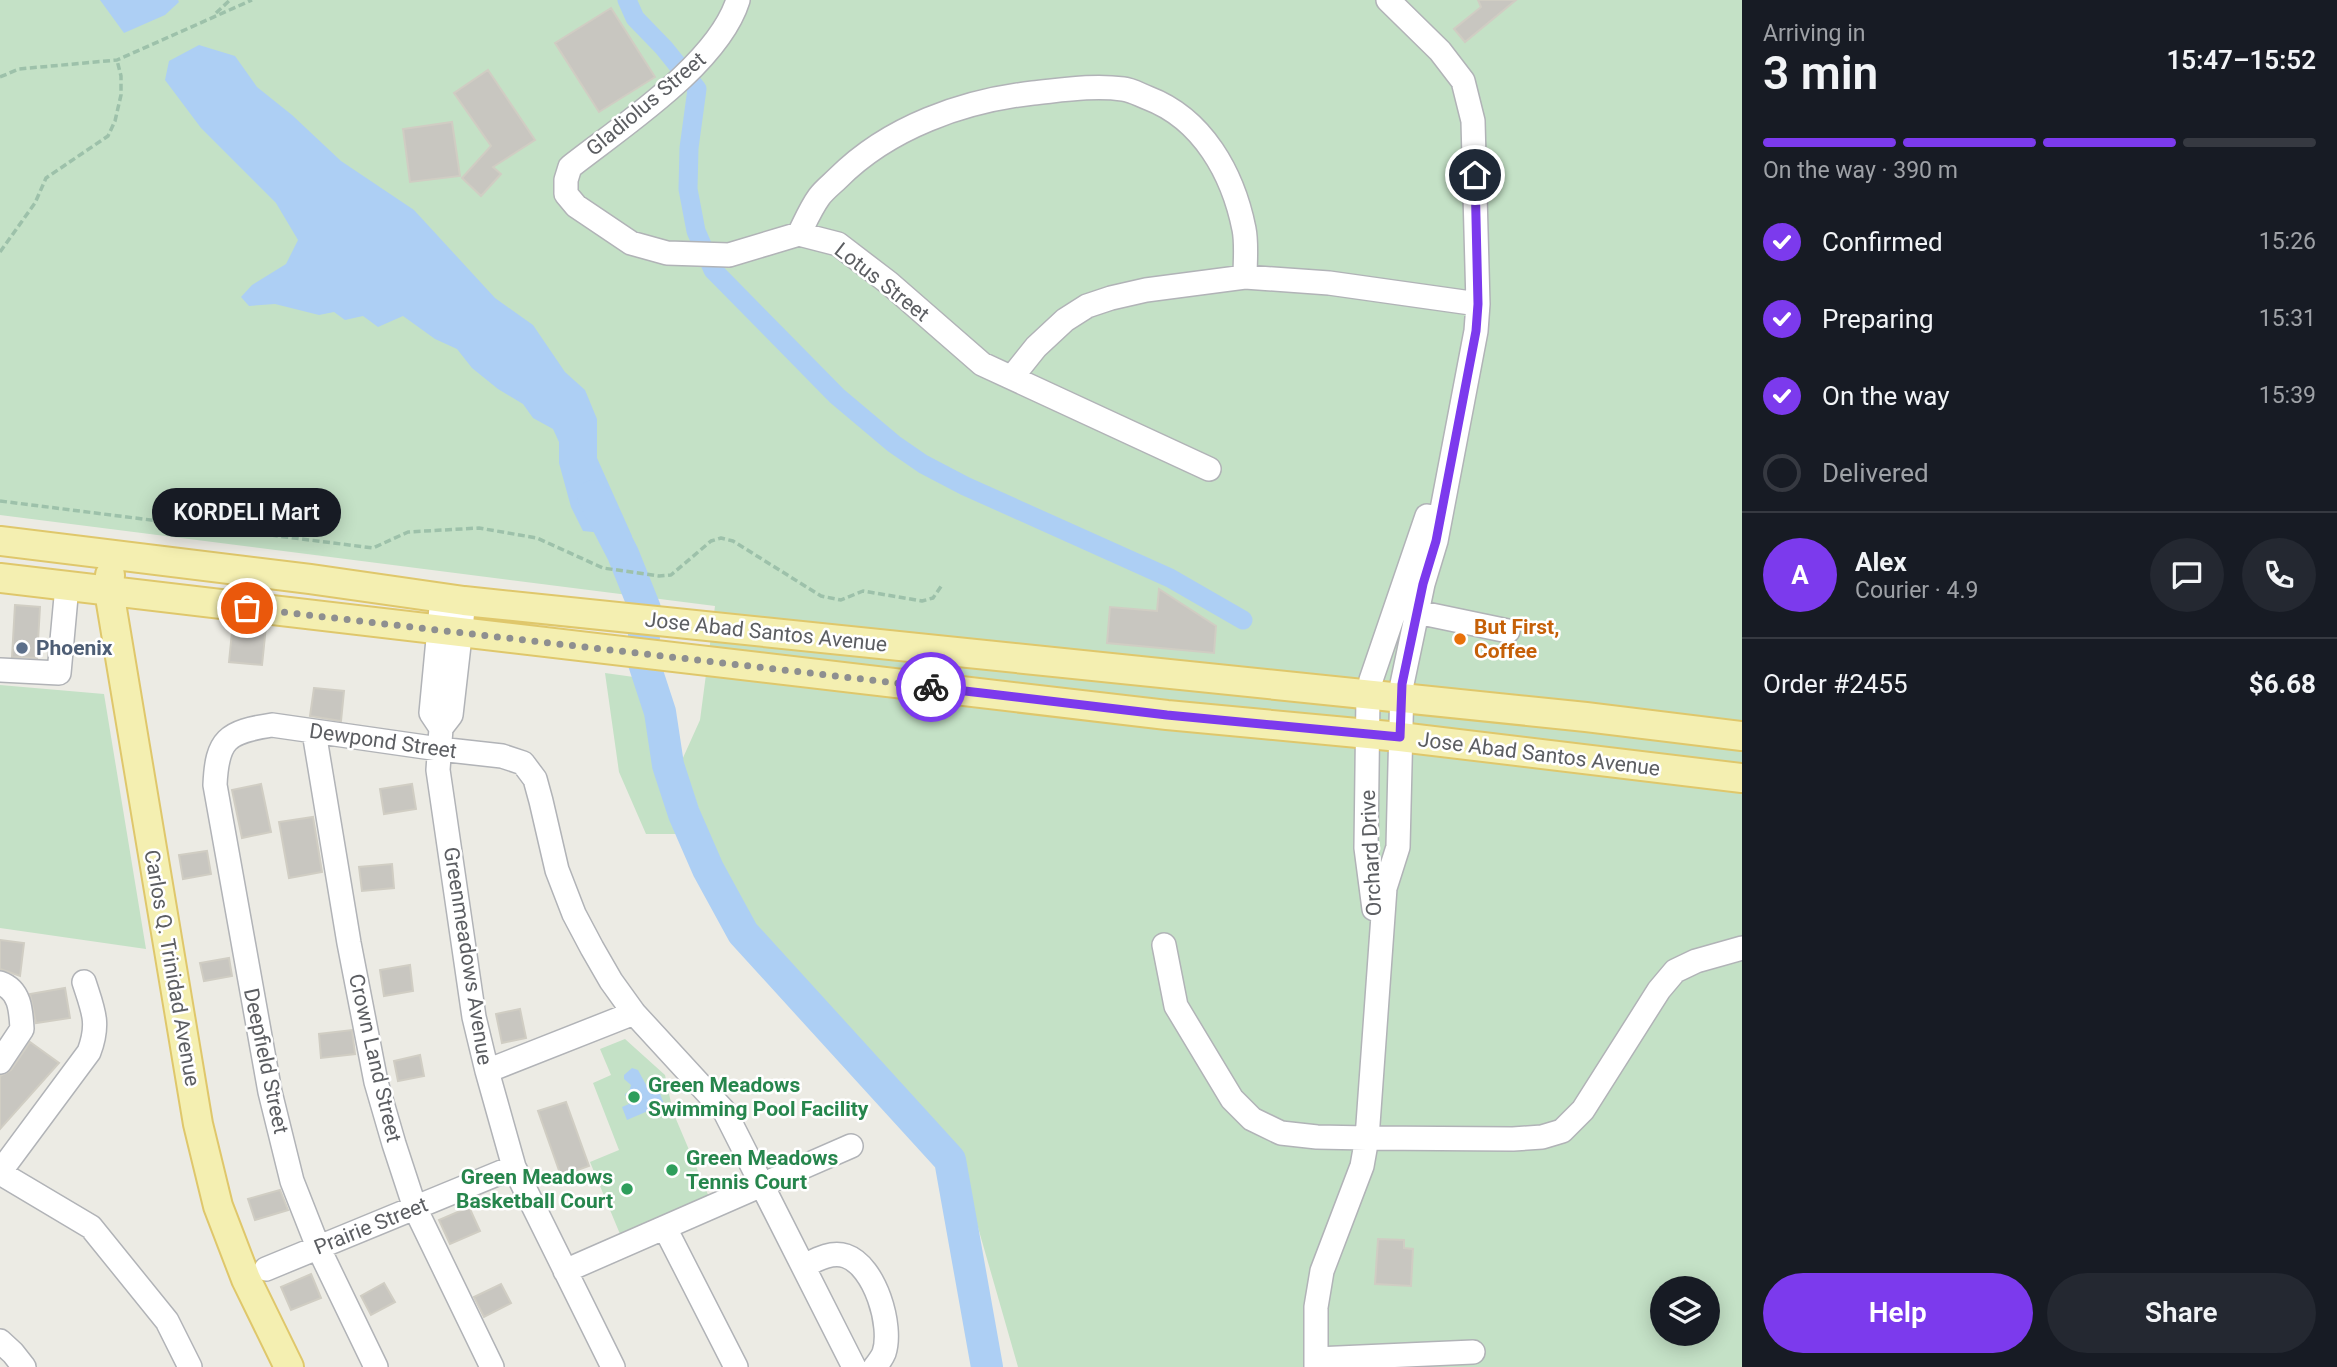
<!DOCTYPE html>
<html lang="en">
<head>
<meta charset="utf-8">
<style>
	:root { --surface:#171b24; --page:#242831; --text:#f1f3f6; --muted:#9ea1a6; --line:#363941; --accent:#7c3aed }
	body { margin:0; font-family:Roboto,sans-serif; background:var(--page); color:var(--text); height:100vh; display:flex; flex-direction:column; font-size:26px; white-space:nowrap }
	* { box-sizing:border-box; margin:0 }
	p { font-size:23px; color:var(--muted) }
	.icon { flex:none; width:38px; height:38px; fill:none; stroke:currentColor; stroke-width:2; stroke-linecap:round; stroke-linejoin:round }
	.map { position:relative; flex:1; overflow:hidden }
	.side { display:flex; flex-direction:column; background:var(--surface); width:595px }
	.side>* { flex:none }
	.tools { position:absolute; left:1650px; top:1276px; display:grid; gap:14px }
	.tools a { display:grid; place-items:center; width:70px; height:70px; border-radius:50%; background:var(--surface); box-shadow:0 4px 18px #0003; font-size:35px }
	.pin { position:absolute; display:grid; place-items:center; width:60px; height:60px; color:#fff; margin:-30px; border:4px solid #fff; border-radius:50%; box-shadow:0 2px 7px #0007 }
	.courier { position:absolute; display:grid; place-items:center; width:70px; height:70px; margin:-35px; border:5px solid #7c3aed; border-radius:50%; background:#fff; color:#222; box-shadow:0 2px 9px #0007 }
	.bubble { position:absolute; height:49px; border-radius:24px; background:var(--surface); box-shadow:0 4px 18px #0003; font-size:23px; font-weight:600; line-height:49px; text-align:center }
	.headline em { font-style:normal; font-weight:600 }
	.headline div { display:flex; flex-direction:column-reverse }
	.headline { display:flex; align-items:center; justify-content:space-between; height:119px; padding:0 21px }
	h1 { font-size:46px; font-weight:600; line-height:52px }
	.bar { display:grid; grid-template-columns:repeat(4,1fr); gap:10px 7px; align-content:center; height:84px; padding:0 21px }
	.bar i { height:9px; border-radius:5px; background:var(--line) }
	.bar .on { background:var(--accent) }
	.bar p { grid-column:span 4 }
	.line { display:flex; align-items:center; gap:18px; padding:0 21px; border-top:2px solid var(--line) }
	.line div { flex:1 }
	.round { display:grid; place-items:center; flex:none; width:74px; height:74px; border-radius:37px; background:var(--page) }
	ol { padding:0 21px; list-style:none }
	li { display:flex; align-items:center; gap:21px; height:77px }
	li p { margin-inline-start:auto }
	li .icon { padding:7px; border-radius:50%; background:var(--accent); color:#fff; stroke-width:4 }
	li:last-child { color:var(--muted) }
	li i { width:38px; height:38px; border:4px solid var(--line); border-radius:50% }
	.cta { display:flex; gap:14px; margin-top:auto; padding:14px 21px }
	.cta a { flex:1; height:80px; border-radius:42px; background:var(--accent); color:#fff; font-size:28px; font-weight:600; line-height:80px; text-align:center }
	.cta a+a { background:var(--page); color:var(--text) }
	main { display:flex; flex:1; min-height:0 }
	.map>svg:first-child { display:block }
	.green { fill:#c4e1c6; fill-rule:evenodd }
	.water { fill:#adcff4 }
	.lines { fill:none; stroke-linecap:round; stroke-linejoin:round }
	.canal { stroke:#adcff4; stroke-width:19 }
	.river { stroke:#adcff4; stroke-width:32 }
	.building { fill:#c8c6c0; stroke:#d0cdc3; stroke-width:2 }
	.minor-casing { stroke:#b1b3b7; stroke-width:26 }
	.major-casing { stroke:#dfc76b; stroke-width:32 }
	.path { stroke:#9dc1aa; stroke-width:3.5; stroke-dasharray:7 3.5; stroke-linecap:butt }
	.minor { stroke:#fff; stroke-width:23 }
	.major { stroke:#f4efb1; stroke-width:28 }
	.done { stroke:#8e8f90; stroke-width:7; stroke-dasharray:0 12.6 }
	.route { stroke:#7c3aed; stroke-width:9 }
	.food-dot { fill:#e8710a; stroke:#fff; stroke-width:2.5 }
	.service-dot { fill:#5c6f8a; stroke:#fff; stroke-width:2.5 }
	.leisure-dot { fill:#2e9e5b; stroke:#fff; stroke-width:2.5 }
	.labels { text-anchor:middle; stroke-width:5; stroke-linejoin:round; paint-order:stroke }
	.street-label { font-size:21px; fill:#5c5e62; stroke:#fff }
	.food-label { font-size:21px; font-weight:bold; fill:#c56008; stroke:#fff; text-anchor:start }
	.service-label { font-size:21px; font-weight:bold; fill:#4e5e75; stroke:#fff; text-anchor:start }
	.leisure-label { font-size:21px; font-weight:bold; fill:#27864d; stroke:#fff; text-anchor:start }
</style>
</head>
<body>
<main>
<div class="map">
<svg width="1742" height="1367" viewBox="0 0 1742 1367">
	<rect width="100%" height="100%" fill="#ecebe4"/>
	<path class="green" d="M0,0H1742V1367H1018L957,1154L752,920L709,839L682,760L700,720L715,606L0,515ZM1662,1288H1708V1334H1662Z
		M605,673L641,678L684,834H646L619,772Z
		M0,685L104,694L146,949L0,928Z
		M625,1039L665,1075L673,1112L709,1197L620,1234L590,1162L619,1150L593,1083L611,1075L600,1049Z"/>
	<path class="water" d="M100,0H178L179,2L165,15L124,33Z
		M199,45L235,56L257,87L292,115L341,161L414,210L495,298L533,325L565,372L585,390L597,419V458L632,536L583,531L571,507L559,463V442L553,429L533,418L523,404L498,389L472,368L457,349L435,339L403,316L378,327L363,316L345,320L334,312L319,315L275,304L249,306L241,297L252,285L286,264L298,240L276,203L201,128L165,80L169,61Z
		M632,1068L638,1070L651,1094L659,1091L664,1104L627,1120L622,1107L629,1104L625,1094L629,1092L631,1085L624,1079V1075Z"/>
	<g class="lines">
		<path class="canal" d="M627,0L635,18L664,48L697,89L689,148L688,189L696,231L713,270L837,396L894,444L923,464L965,486L1170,578L1243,620"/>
		<path class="river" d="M593,496L623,554L645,609L643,660L660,712L668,765L684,814L708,869L743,933L950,1160L987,1367"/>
	</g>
	<path class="building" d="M1478,0H1516L1465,42L1454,29L1481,7Z
		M611,8L655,77L599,112L555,43Z
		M488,70L535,140L493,167L501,174L481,196L462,178L491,146L454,93Z
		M452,122L460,176L410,182L403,129Z
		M1159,589L1216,626L1214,653L1107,643L1110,607L1157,611Z
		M15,605L40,607L37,658L12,657Z
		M233,622L266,626L262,665L229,662Z
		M314,688L344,691L341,721L310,716Z
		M261,784L271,832L242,838L232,790Z
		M412,784L416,809L384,814L380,789Z
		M313,817L322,872L289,878L279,822Z
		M207,851L211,874L183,879L179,855Z
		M392,864L394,888L362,891L359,867Z
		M0,940L24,943L20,976L0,969Z
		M229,958L232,976L204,981L200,963Z
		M410,965L413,991L384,996L380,970Z
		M65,988L70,1018L36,1023L30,994Z
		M520,1009L526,1038L502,1043L496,1014Z
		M352,1030L355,1054L321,1058L319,1034Z
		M30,1042L59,1063L0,1129V1076L11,1070Z
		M420,1055L424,1076L398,1081L394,1061Z
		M566,1102L589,1166L561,1176L538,1111Z
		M280,1190L288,1210L255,1220L248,1199Z
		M469,1207L480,1231L450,1244L439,1220Z
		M1378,1239L1404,1240V1248L1413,1249L1411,1286L1375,1284Z
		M311,1274L321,1298L291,1310L281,1287Z
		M384,1283L395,1302L371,1315L361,1296Z
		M501,1284L511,1303L484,1317L474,1297Z"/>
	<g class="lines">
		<defs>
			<path id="minor" d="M738,0C718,64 622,126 570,167L566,180V194L576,206L631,243L667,253L729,255L799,234L838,244L889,283L982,364L1209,469
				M799,234C805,222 811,208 819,197C824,190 832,184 838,178C889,127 963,101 1033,93C1063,90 1093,85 1123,89C1132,90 1140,95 1148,98C1203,119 1233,174 1244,229C1247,244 1245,261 1245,277
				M1012,377L1036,347L1065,320L1087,306L1111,298L1146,290L1245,277L1329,283L1478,304
				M464,601L451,715L441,728L438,770L474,1017L487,1071L514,1167L613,1367
				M1417,612L1508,631
				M0,670L59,673L67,586
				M441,728L431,713L442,597
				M314,732L349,943L376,1082L394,1144L415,1208L492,1367
				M1374,909L1366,848L1368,696L1371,680L1427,516
				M1164,945L1176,1006L1232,1099L1252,1119L1281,1133L1317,1137L1367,1138L1513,1139L1542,1137L1562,1131L1583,1110L1659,990L1675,971L1696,961L1742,948
				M0,983C20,990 21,1010 22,1029L0,1062
				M487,1071L634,1013
				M0,1172L89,1052C100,1023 93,1010 84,982
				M0,1173L91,1227L167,1321L190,1367
				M665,1228L736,1367
				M804,1266C816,1260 831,1251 846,1256C875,1266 893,1326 884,1353C882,1358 878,1363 875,1367
				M266,1269L514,1167
				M565,1271L851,1146
				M0,1341L13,1353L24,1367
				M1316,1359L1473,1352
				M376,1367L318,1247L292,1181L270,1092L215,785C217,739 227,732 272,725L439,749L502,756L523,763L535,779L541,801L557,870L574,914L592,948L611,981L634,1013L725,1112L854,1367
				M1316,1367V1307L1322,1271L1362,1166L1367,1138L1385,888L1398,847L1402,684L1423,584L1436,541L1476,331L1478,304L1473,121L1463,81L1440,51L1388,0"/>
			<path id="major" d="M0,541L310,579L464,601L1586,717L1742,736
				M110,575L109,591L198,1124L218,1206L246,1279L289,1367
				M0,578L1167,715L1400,737L1742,778"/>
		</defs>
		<use href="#minor" class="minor-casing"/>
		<use href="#major" class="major-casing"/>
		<path class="path" d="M216,13L230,0
			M0,77L19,69L117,60L252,0
			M0,252L35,203L46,178L108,136L115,121L121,95V76L117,60
			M0,501L373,548L408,532L479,528L537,538L603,568L659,576L671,575L711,541L721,538L733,541L821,596L841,600L863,591L922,601L933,598L942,585"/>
		<use href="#minor" class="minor"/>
		<use href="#major" class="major"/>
	</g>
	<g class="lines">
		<path class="done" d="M247,608L931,687"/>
		<path class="route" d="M931,687L1167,715L1400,737L1402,684L1423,584L1436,541L1476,331L1478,304L1475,175"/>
	</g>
	<circle class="food-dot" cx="1460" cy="639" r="7"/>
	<circle class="service-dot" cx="22" cy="648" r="7"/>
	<g class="leisure-dot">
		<circle cx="634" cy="1097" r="7"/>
		<circle cx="672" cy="1170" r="7"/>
		<circle cx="627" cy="1189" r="7"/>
	</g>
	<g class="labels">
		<g class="street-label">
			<text transform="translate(646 104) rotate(-40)" y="7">Gladiolus Street</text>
			<text transform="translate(882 282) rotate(38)" y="7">Lotus Street</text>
			<text transform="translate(766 632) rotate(6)" y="7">Jose Abad Santos Avenue</text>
			<text transform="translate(383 741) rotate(8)" y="7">Dewpond Street</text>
			<text transform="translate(1539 754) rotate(7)" y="7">Jose Abad Santos Avenue</text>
			<text transform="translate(1371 853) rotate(-93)" y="7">Orchard Drive</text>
			<text transform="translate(468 956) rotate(81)" y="7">Greenmeadows Avenue</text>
			<text transform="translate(172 968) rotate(80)" y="7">Carlos Q. Trinidad Avenue</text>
			<text transform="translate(375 1058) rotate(77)" y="7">Crown Land Street</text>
			<text transform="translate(266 1061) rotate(78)" y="7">Deepfield Street</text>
			<text transform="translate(371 1226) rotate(-22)" y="7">Prairie Street</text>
		</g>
		<g class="food-label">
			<text x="1474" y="634">But First,<tspan x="1474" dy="24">Coffee</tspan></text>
		</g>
		<g class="service-label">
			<text x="36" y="655">Phoenix</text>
		</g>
		<g class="leisure-label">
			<text x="648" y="1092">Green Meadows<tspan x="648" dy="24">Swimming Pool Facility</tspan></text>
			<text x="686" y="1165">Green Meadows<tspan x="686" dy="24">Tennis Court</tspan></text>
			<text x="613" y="1184" text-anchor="end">Green Meadows<tspan x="613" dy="24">Basketball Court</tspan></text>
		</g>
	</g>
</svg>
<div class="tools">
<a><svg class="icon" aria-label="layers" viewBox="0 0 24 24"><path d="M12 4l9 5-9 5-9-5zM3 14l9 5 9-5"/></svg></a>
</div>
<div class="pin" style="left:247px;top:608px;background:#ea580c"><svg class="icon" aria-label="bag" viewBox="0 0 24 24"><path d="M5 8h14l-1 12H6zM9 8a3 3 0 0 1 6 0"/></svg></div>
<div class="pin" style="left:1475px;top:175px;background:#1f2937"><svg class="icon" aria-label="home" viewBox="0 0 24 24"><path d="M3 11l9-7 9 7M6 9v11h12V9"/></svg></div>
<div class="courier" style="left:931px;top:687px"><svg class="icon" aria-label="bike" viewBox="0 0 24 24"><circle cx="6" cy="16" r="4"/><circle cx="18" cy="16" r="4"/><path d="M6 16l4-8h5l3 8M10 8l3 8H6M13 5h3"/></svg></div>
<div class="bubble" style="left:152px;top:488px;width:189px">KORDELI Mart</div>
</div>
<section class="side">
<div class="headline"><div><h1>3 min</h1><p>Arriving in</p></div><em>15:47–15:52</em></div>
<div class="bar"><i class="on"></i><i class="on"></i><i class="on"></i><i></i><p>On the way · 390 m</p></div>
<ol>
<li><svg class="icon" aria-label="check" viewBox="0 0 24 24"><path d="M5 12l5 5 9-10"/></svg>Confirmed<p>15:26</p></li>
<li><svg class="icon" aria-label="check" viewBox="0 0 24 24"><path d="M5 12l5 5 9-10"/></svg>Preparing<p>15:31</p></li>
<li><svg class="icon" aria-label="check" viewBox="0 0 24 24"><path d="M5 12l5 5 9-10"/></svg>On the way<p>15:39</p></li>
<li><i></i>Delivered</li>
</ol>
<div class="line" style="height:126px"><b class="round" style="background:var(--accent);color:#fff">A</b><div><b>Alex</b><p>Courier · 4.9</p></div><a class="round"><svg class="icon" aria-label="chat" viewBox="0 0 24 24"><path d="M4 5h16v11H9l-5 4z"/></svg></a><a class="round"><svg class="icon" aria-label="phone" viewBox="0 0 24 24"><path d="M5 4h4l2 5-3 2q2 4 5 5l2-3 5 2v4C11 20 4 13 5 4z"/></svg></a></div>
<div class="line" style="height:91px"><div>Order #2455</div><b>$6.68</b></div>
<div class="cta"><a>Help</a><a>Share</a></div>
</section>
</main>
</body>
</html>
